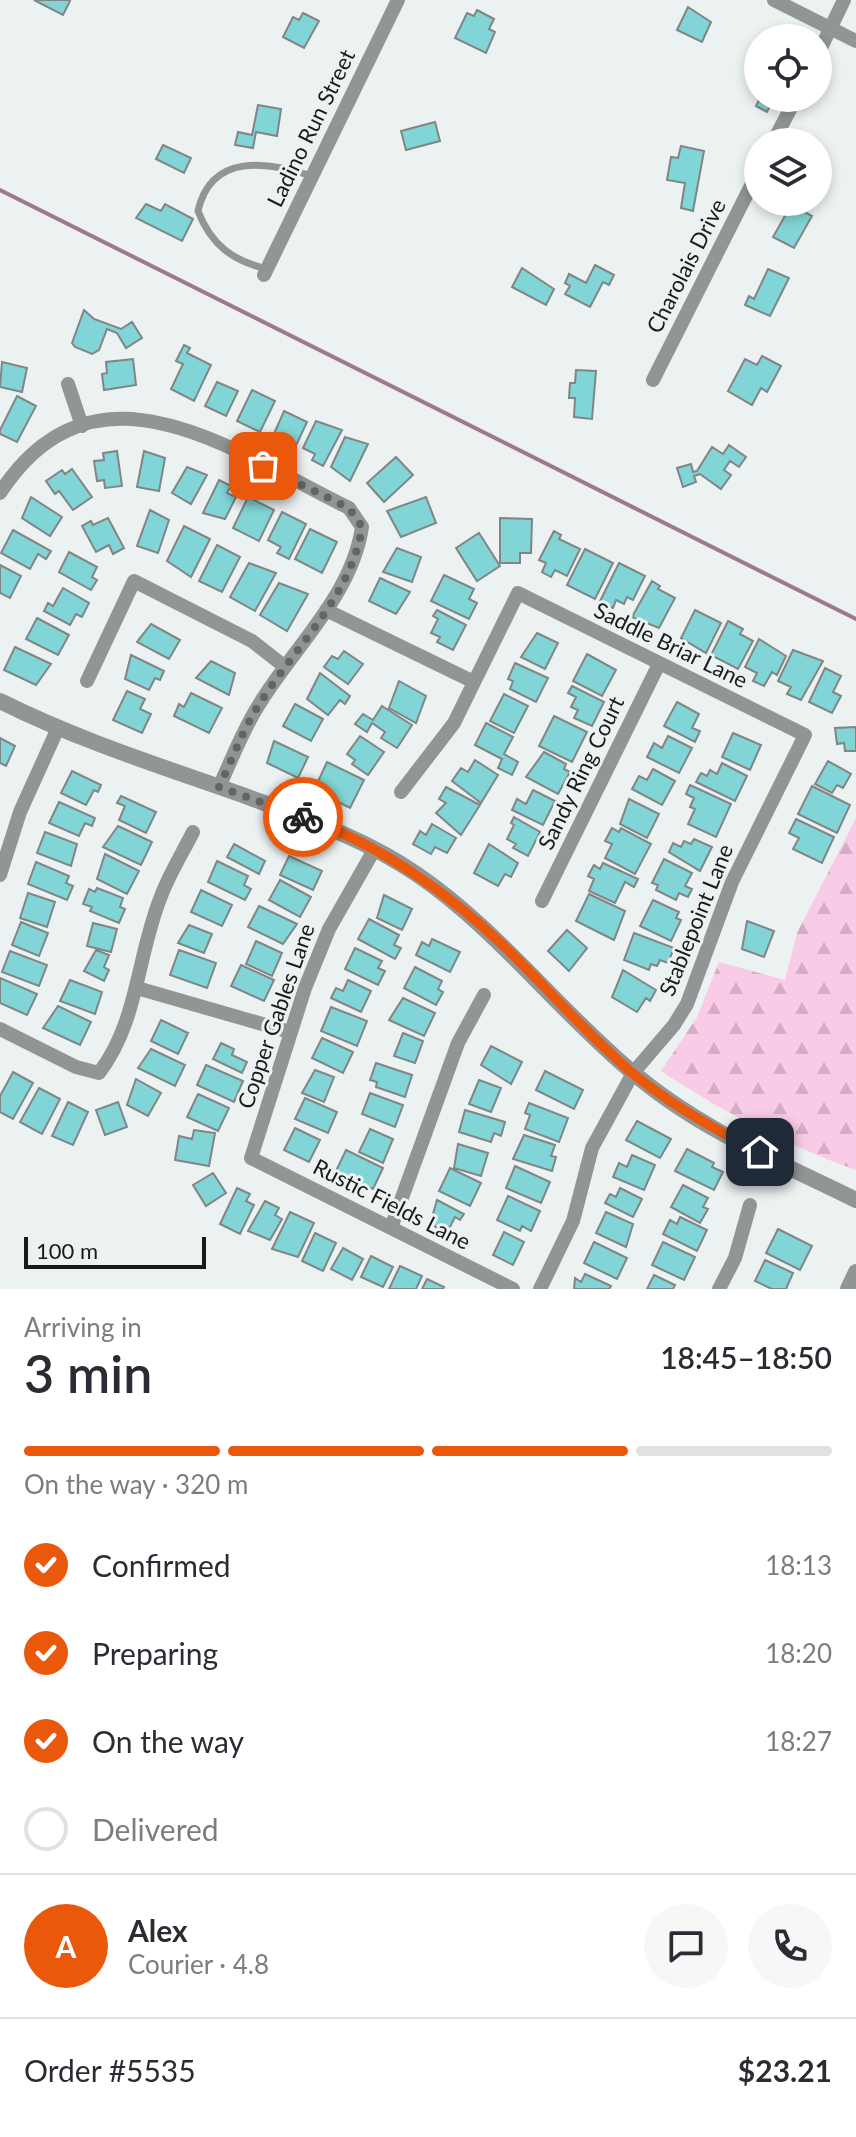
<!DOCTYPE html>
<html lang="en">
<head>
<meta charset="utf-8">
<style>
	:root { --surface:#fff; --page:#f7f7f7; --text:#2b2b33; --muted:#7c7c81; --line:#e1e1e2; --accent:#ea580c }
	body { margin:0; font-family:Lato,sans-serif; background:var(--page); color:var(--text); height:100vh; display:flex; flex-direction:column; font-size:30px; white-space:nowrap }
	* { box-sizing:border-box; margin:0 }
	p { font-size:26px; color:var(--muted) }
	.icon { flex:none; width:44px; height:44px; fill:none; stroke:currentColor; stroke-width:2; stroke-linecap:round; stroke-linejoin:round }
	.map { position:relative; height:1289px; overflow:hidden }
	.panel { display:flex; flex-direction:column; background:var(--surface); flex:1 }
	.panel>* { flex:none }
	.buttons { position:absolute; left:744px; top:24px; display:grid; gap:16px }
	.buttons a { display:grid; place-items:center; width:88px; height:88px; border-radius:50%; background:var(--surface); box-shadow:0 4px 12px #0003; font-size:40px }
	.scale { position:absolute; left:24px; bottom:20px; width:182px; box-sizing:border-box; padding-left:8px; border:4px solid #191a1a; border-top:0; font-size:22px; line-height:28px; white-space:nowrap; color:#191a1a; -webkit-text-stroke:6px #ecf1f1; paint-order:stroke }
	.pin { position:absolute; display:grid; place-items:center; width:68px; height:68px; color:#fff; margin:-34px; border-radius:16px; box-shadow:0 4px 12px #0006 }
	.courier { position:absolute; display:grid; place-items:center; width:80px; height:80px; margin:-40px; border:6px solid #ea580c; border-radius:50%; background:#fff; color:#222; box-shadow:0 2px 10px #0007 }
	.summary em { font-style:normal; font-weight:600 }
	.summary div { display:flex; flex-direction:column-reverse }
	.summary { display:flex; align-items:center; justify-content:space-between; height:136px; padding:0 24px }
	h1 { font-size:52px; font-weight:600; line-height:60px }
	.bar { display:grid; grid-template-columns:repeat(4,1fr); gap:12px 8px; align-content:center; height:96px; padding:0 24px }
	.bar i { height:10px; border-radius:6px; background:var(--line) }
	.bar .selected { background:var(--accent) }
	.bar p { grid-column:span 4 }
	.line { display:flex; align-items:center; gap:20px; padding:0 24px; border-top:2px solid var(--line) }
	.line div { flex:1 }
	.round { display:grid; place-items:center; flex:none; width:84px; height:84px; border-radius:42px; background:var(--page) }
	ol { padding:0 24px; list-style:none }
	li { display:flex; align-items:center; gap:24px; height:88px }
	li p { margin-inline-start:auto }
	li .icon { padding:8px; border-radius:50%; background:var(--accent); color:#fff; stroke-width:4 }
	li:last-child { color:var(--muted) }
	li i { width:44px; height:44px; border:4px solid var(--line); border-radius:50% }
	.map>svg:first-child { display:block }
	.forest { fill:url(#forest-firs) }
	.lines { fill:none; stroke-linecap:round; stroke-linejoin:round }
	.stream { stroke:#9f7790; stroke-width:4 }
	.building { fill:#82d5d6; stroke:#808585; stroke-width:2 }
	.service { stroke:#929595; stroke-width:7 }
	.minor { stroke:#929595; stroke-width:14 }
	.tertiary { stroke:#929595; stroke-width:16 }
	.done { stroke:#636565; stroke-width:8; stroke-dasharray:0 14.4 }
	.route { stroke:#ea580c; stroke-width:10 }
	.labels { text-anchor:middle; stroke-width:6; stroke-linejoin:round; paint-order:stroke }
	.street-label { font-size:22px; fill:#191a1a; stroke:#ecf1f1 }
</style>
</head>
<body>
<div class="map">
<svg width="856" height="1289" viewBox="0 0 856 1289">
	<defs>
		<pattern id="forest-firs" width="22" height="20" patternUnits="userSpaceOnUse" patternTransform="scale(2)"><rect width="22" height="20" fill="#f9cbe6"/><path d="M5 1l3.5 6h-7zM16 11l3.5 6h-7z" fill="#d5aec5"/></pattern>
	</defs>
	<rect width="100%" height="100%" fill="#ecf1f1"/>
	<path class="forest" d="M856,818V1170C786,1145 723,1112 661,1071L697,1017L719,962L785,980L797,933Z"/>
	<g class="lines">
		<path class="stream" d="M0,190L856,619"/>
	</g>
	<path class="building" d="M34,0H69L70,1L63,15Z
		M688,7L711,22L702,42L677,30Z
		M477,10L494,19L489,29L495,32L486,53L455,38L467,13L474,16Z
		M303,13L319,21L304,48L283,37L293,17L299,20Z
		M758,54V77L749,72Z
		M760,98H774L767,112L756,106Z
		M258,105L281,109L277,136L256,132L253,148L235,145L238,132L252,135Z
		M435,122L440,141L406,150L401,131Z
		M163,145L191,158L184,173L156,159Z
		M681,146L704,151L693,211L681,208L685,183L667,180L671,157L678,158Z
		M146,204L161,211L165,204L193,219L182,241L136,218Z
		M791,205L812,216L794,248L773,237Z
		M595,265L614,275L609,285L603,282L590,307L565,294L570,286L565,283L569,274L586,283Z
		M522,268L554,289L546,305L512,287Z
		M768,269L789,278L770,316L745,305L749,296L754,299Z
		M84,310L94,319L121,329L132,322L142,338L126,348L117,333L107,329L99,350L92,354L75,347L72,343Z
		M184,345L190,348L187,353L211,365L194,401L171,389L183,364L176,361Z
		M762,356L781,366L767,392L761,388L752,405L728,391L745,359L757,365Z
		M133,359L136,385L104,390L102,374L107,373L106,362Z
		M2,362L27,368L22,392L0,387Z
		M576,370L596,371L592,419L574,417L575,398H569L570,383H575Z
		M217,382L238,391L226,416L205,406Z
		M252,390L275,401L260,432L237,421Z
		M17,396L36,406L17,442L0,434V430Z
		M284,411L307,422L293,452L277,445L280,439L273,436Z
		M316,421L342,430L323,466L312,460L315,454L303,448Z
		M345,437L368,444L350,481L331,467Z
		M729,445L746,457L739,467L730,461L724,470L731,475L721,489L700,474L694,476L696,482L683,487L677,468L691,464L693,472L697,471L712,447L723,454Z
		M117,451L122,486L105,488L104,480L97,481L94,461L104,460L103,453Z
		M144,451L165,458L159,491L137,487Z
		M396,457L413,475L384,502L367,483Z
		M187,467L207,475L191,504L172,493Z
		M72,469L92,497L73,510L59,491L55,494L46,481L62,470L65,474Z
		M219,480L231,486L227,493L236,497L225,519L203,513Z
		M31,497L62,517L50,536L22,518Z
		M248,497L274,510L259,541L233,528Z
		M426,497L436,523L401,537L387,511Z
		M150,510L169,520L158,553L137,546Z
		M282,512L306,524L289,559L277,553L281,547L268,540Z
		M108,518L124,548L113,554L109,545L96,552L82,526L91,521L93,525Z
		M500,518L532,519L531,553H520V563H500Z
		M184,526L210,539L191,577L167,561Z
		M310,529L337,542L322,573L295,559Z
		M13,530L51,551L46,559L38,554L30,569L1,553Z
		M554,531L561,535L559,539L580,549L567,576L555,570L551,577L542,572L546,563L539,560Z
		M479,533L500,566L477,581L456,548Z
		M217,545L240,557L222,592L199,581Z
		M397,548L421,557L412,582L383,572Z
		M585,549L613,563L595,599L567,585Z
		M69,552L97,567L92,577L97,580L91,590L59,572Z
		M249,563L276,573L255,611L230,597Z
		M619,563L645,576L633,600L627,597L624,604L616,600L613,608L600,601Z
		M0,565L21,576L10,598L0,593Z
		M444,575L474,589L469,599L477,603L469,619L431,601Z
		M380,578L410,592L396,614L369,601Z
		M652,581L660,586L658,589L675,598L659,628L632,617Z
		M279,583L308,594L287,631L260,615Z
		M63,588L89,603L82,617L76,614L70,625L44,611L48,603L53,606Z
		M437,610L466,625L453,650L437,642L440,637L431,633L438,619L433,616Z
		M695,610L721,623L706,653L681,638Z
		M37,618L69,635L58,655L26,639Z
		M728,621L743,629L740,634L753,641L738,669L711,655Z
		M151,624L180,640L169,659L137,642Z
		M537,633L558,643L545,669L521,657Z
		M759,639L786,656L777,675L772,672L764,686L753,681L757,673L745,667Z
		M15,647L51,664L36,685L4,670Z
		M793,650L823,661L801,700L787,694L791,687L778,681Z
		M344,651L363,664L348,684L324,667L332,656L338,659Z
		M587,654L616,670L602,696L573,681Z
		M131,655L164,671L160,680L155,678L149,690L125,679Z
		M211,661L235,673L229,695L196,678Z
		M515,663L548,678L536,702L510,689L513,681L508,679Z
		M825,668L841,676L833,692L841,696L832,713L809,702Z
		M320,673L350,696L345,704L340,700L328,715L307,699Z
		M399,681L426,696L416,723L389,708Z
		M572,686L604,702L592,726L574,718L578,710L571,707L576,697L568,693Z
		M127,691L145,699L140,709L151,714L142,733L113,720Z
		M191,693L222,708L209,733L174,716L179,704L184,707Z
		M504,694L528,706L514,733L490,721Z
		M677,702L699,714L692,728L700,731L695,742L664,726Z
		M295,704L323,719L311,741L283,726Z
		M382,706L412,725L397,748L381,738L385,732L372,723L367,732L355,724L363,714L373,720Z
		M554,716L587,732L572,762L539,746Z
		M486,723L513,737L504,754L518,762L512,775L498,768L502,759L475,745Z
		M856,727V751H845L844,743L837,744L835,728Z
		M733,733L761,745L750,770L722,757Z
		M360,736L384,752L368,775L352,764L355,760L347,754Z
		M668,736L692,748L679,773L647,757L654,743L662,748Z
		M0,738L15,746L6,766L0,763Z
		M274,741L308,757L298,778L267,763Z
		M544,752L566,764L564,769L570,772L558,794L526,777Z
		M475,760L498,775L481,803L452,781L461,768L468,772Z
		M828,761L851,774L843,788L837,785L832,793L815,784Z
		M327,762L364,780L350,808L314,790Z
		M722,763L747,776L735,801L696,782L701,773L707,776L710,770L717,774Z
		M653,769L675,781L662,805L632,789L639,776L647,780Z
		M72,771L101,785L98,792L94,790L86,805L61,793Z
		M690,785L731,804L716,837L688,824L695,809L690,807L694,798L686,794Z
		M812,786L850,805L837,833L798,814Z
		M446,787L480,805L461,835L436,813L446,803L439,799Z
		M533,790L555,801L543,825L512,810L517,799L526,804Z
		M121,796L156,812L146,833L119,820L125,806L117,803Z
		M629,799L659,814L647,838L620,824Z
		M59,802L95,818L92,826L85,823L79,836L49,823Z
		M514,817L540,832L528,856L513,848L516,844L507,839L514,825L511,823Z
		M796,819L834,837L822,863L793,849L799,838L789,833Z
		M432,824L456,838L447,853L435,847L431,854L413,844L420,831L426,835Z
		M118,826L152,842L141,865L103,847Z
		M612,828L619,832L621,828L651,844L635,874L605,858L612,844L605,841Z
		M45,832L77,844L71,866L37,853Z
		M694,839L712,847L700,871L669,852L673,843L681,847L684,841L691,844Z
		M234,844L265,861L259,874L227,857Z
		M489,844L518,863L511,877L505,874L498,886L474,873Z
		M105,854L139,871L127,894L97,879Z
		M289,856L322,871L313,890L280,875Z
		M664,859L692,873L685,886L692,889L688,897L679,893L676,900L656,890L658,885L652,883Z
		M217,861L248,876L244,885L251,889L245,900L208,882Z
		M36,862L69,876L66,883L73,886L67,900L28,884Z
		M603,863L638,879L634,887L625,882L615,903L589,891L594,879L588,876L594,865L600,869Z
		M280,880L311,897L300,917L269,900Z
		M97,888L123,898L120,907L125,909L119,923L90,911L92,907L83,904L89,889L95,892Z
		M201,890L232,905L222,926L191,912Z
		M28,893L55,902L47,927L20,918Z
		M589,894L625,911L614,940L576,921Z
		M384,895L412,909L402,930L377,918Z
		M653,900L679,912L676,918L681,920L671,941L640,926Z
		M259,906L297,924L283,944L248,927Z
		M369,919L399,935L394,945L401,948L395,959L358,939Z
		M747,921L774,931L764,957L742,949Z
		M21,922L48,933L39,956L12,945Z
		M93,923L117,929L111,952L87,946Z
		M189,925L212,934L204,953L178,943Z
		M567,930L587,948L569,971L548,951Z
		M634,933L674,948L668,963L660,960L657,966L651,964L649,970L624,960Z
		M432,939L460,952L450,972L416,955L422,942L429,946Z
		M256,941L282,953L272,976L246,964Z
		M355,948L382,961L378,968L385,971L378,985L345,969Z
		M96,950L109,955L104,967L109,970L104,981L84,971Z
		M179,950L216,963L207,988L170,975Z
		M10,951L47,965L39,986L2,972Z
		M241,965L274,980L264,1001L231,986Z
		M415,967L442,981L438,989L443,992L436,1005L404,988Z
		M623,970L656,990L650,1001L646,998L637,1012L612,997Z
		M0,978L37,994L27,1015L0,1003Z
		M70,980L102,992L95,1014L60,1001Z
		M348,980L371,991L361,1012L331,998L336,988L343,991Z
		M403,998L435,1013L424,1036L389,1020Z
		M58,1006L91,1022L80,1045L43,1028Z
		M331,1007L367,1021L357,1046L321,1031Z
		M161,1020L188,1033L178,1054L151,1041Z
		M403,1033L423,1041L415,1063L394,1056Z
		M322,1038L353,1052L343,1073L312,1058Z
		M221,1043L234,1049L232,1055L247,1062L242,1073L213,1059Z
		M491,1046L522,1062L511,1084L481,1065Z
		M151,1049L185,1065L175,1086L138,1068Z
		M376,1063L412,1075L405,1097L376,1087L377,1082L370,1080Z
		M206,1065L243,1081L234,1102L197,1085Z
		M315,1070L334,1077L324,1102L302,1093Z
		M545,1071L583,1090L574,1109L536,1090Z
		M13,1072L33,1083L13,1119L0,1112V1096Z
		M136,1079L161,1093L148,1116L127,1105Z
		M479,1080L501,1088L491,1112L469,1104Z
		M39,1088L60,1099L42,1134L20,1122Z
		M370,1093L403,1105L395,1127L362,1114Z
		M198,1094L229,1108L218,1131L187,1117Z
		M305,1098L337,1112L328,1133L295,1119Z
		M68,1102L88,1112L73,1145L52,1136Z
		M118,1102L127,1127L105,1135L96,1110Z
		M529,1103L568,1118L559,1142L525,1129L530,1115L525,1113Z
		M465,1110L505,1122L501,1136L494,1133L491,1142L459,1132Z
		M637,1121L671,1139L660,1158L626,1140Z
		M295,1128L320,1140L309,1162L284,1150Z
		M370,1129L393,1139L383,1163L359,1152Z
		M194,1130L215,1133L209,1166L175,1160L179,1136L192,1139Z
		M524,1135L555,1145L551,1156L556,1157L552,1171L513,1159Z
		M458,1144L488,1153L481,1176L454,1168Z
		M687,1149L714,1163L712,1167L723,1172L714,1190L675,1171Z
		M346,1150L383,1168L373,1189L336,1171Z
		M632,1155L655,1165L644,1190L613,1177L619,1163L627,1167Z
		M515,1166L550,1182L541,1203L506,1188Z
		M450,1168L481,1183L470,1206L439,1191Z
		M213,1173L226,1193L206,1206L193,1185Z
		M683,1185L708,1198L703,1207L708,1209L700,1223L671,1207Z
		M237,1188L250,1194L246,1201L254,1205L240,1234L220,1224Z
		M620,1188L642,1199L633,1217L605,1203L610,1194L616,1197Z
		M508,1196L540,1211L531,1231L522,1226L520,1231L497,1220Z
		M437,1200L464,1214L460,1220L455,1217L447,1233L430,1224Z
		M265,1201L279,1208L275,1215L282,1219L270,1240L248,1231Z
		M290,1212L314,1223L298,1257L272,1249Z
		M606,1212L633,1224L626,1247L596,1233Z
		M680,1217L707,1230L697,1251L663,1234L670,1220L677,1224Z
		M778,1229L812,1246L800,1270L766,1253Z
		M504,1232L524,1242L513,1265L493,1255Z
		M315,1233L336,1243L323,1271L302,1261Z
		M594,1242L627,1258L617,1279L584,1263Z
		M663,1242L695,1257L684,1280L652,1265Z
		M343,1248L363,1259L352,1280L331,1269Z
		M371,1256L393,1267L383,1287L361,1277Z
		M765,1260L793,1273L786,1289H772L755,1281Z
		M400,1266L422,1276L416,1289H389Z
		M585,1274L611,1286L609,1289H574L575,1278L581,1282Z
		M654,1275L675,1285L673,1289H647Z
		M427,1279L444,1287L443,1289H422Z"/>
	<g class="lines">
		<path class="service" d="M267,269C233,261 211,245 198,211C211,153 267,161 312,176"/>
		<path class="minor" d="M774,0L856,41
			M818,54L844,0
			M773,142L796,98
			M264,275L398,0
			M653,380L758,172
			M68,384L82,426
			M0,493C95,347 234,452 349,508L362,527C352,595 295,646 260,703C243,729 232,759 219,787
			M326,610L474,682
			M87,681L134,581L252,641L284,666
			M401,792L454,723L518,593L805,735L732,882L687,1004L674,1025L633,1073L592,1148L573,1221L540,1289
			M374,850L329,929L305,988L251,1158L513,1289
			M0,875L20,812L58,728
			M542,901L659,664
			M137,988L290,1032
			M0,1029L76,1067L99,1073C138,1022 137,957 160,899C168,876 182,854 193,832
			M391,1228L458,1043L484,995
			M719,1289L735,1258L750,1205"/>
		<path class="tertiary" d="M0,701C80,741 164,767 248,797C307,819 366,839 418,875C498,930 557,1009 631,1071C697,1128 779,1162 856,1200
			M848,1289L856,1272"/>
	</g>
	<g class="lines">
		<path class="done" d="M263,466L349,508L362,527C352,595 295,647 260,703C243,729 232,760 219,787L303,817"/>
		<path class="route" d="M303,817C378,844 448,892 506,948C548,989 586,1033 631,1072C670,1104 715,1130 760,1152"/>
	</g>
	<g class="labels">
		<g class="street-label">
			<text transform="translate(311 128) rotate(-64)" y="8">Ladino Run Street</text>
			<text transform="translate(686 266) rotate(-63)" y="8">Charolais Drive</text>
			<text transform="translate(671 645) rotate(26)" y="8">Saddle Briar Lane</text>
			<text transform="translate(581 773) rotate(-64)" y="8">Sandy Ring Court</text>
			<text transform="translate(696 920) rotate(-68)" y="8">Stablepoint Lane</text>
			<text transform="translate(276 1016) rotate(-71)" y="8">Copper Gables Lane</text>
			<text transform="translate(392 1204) rotate(27)" y="8">Rustic Fields Lane</text>
		</g>
	</g>
</svg>
<div class="buttons">
<a><svg class="icon" aria-label="locate" viewBox="0 0 24 24"><circle cx="12" cy="12" r="6"/><path d="M12 2v4M12 18v4M2 12h4M18 12h4"/></svg></a>
<a><svg class="icon" aria-label="layers" viewBox="0 0 24 24"><path d="M12 4l9 5-9 5-9-5zM3 14l9 5 9-5"/></svg></a>
</div>
<div class="scale">100 m</div>
<div class="pin" style="left:263px;top:466px;background:#ea580c"><svg class="icon" aria-label="bag" viewBox="0 0 24 24"><path d="M5 8h14l-1 12H6zM9 8a3 3 0 0 1 6 0"/></svg></div>
<div class="pin" style="left:760px;top:1152px;background:#1f2937"><svg class="icon" aria-label="home" viewBox="0 0 24 24"><path d="M3 11l9-7 9 7M6 9v11h12V9"/></svg></div>
<div class="courier" style="left:303px;top:817px"><svg class="icon" aria-label="bike" viewBox="0 0 24 24"><circle cx="6" cy="16" r="4"/><circle cx="18" cy="16" r="4"/><path d="M6 16l4-8h5l3 8M10 8l3 8H6M13 5h3"/></svg></div>
</div>
<section class="panel">
<div class="summary"><div><h1>3 min</h1><p>Arriving in</p></div><em>18:45–18:50</em></div>
<div class="bar"><i class="selected"></i><i class="selected"></i><i class="selected"></i><i></i><p>On the way · 320 m</p></div>
<ol>
<li><svg class="icon" aria-label="check" viewBox="0 0 24 24"><path d="M5 12l5 5 9-10"/></svg>Confirmed<p>18:13</p></li>
<li><svg class="icon" aria-label="check" viewBox="0 0 24 24"><path d="M5 12l5 5 9-10"/></svg>Preparing<p>18:20</p></li>
<li><svg class="icon" aria-label="check" viewBox="0 0 24 24"><path d="M5 12l5 5 9-10"/></svg>On the way<p>18:27</p></li>
<li><i></i>Delivered</li>
</ol>
<div class="line" style="height:144px"><b class="round" style="background:var(--accent);color:#fff">A</b><div><b>Alex</b><p>Courier · 4.8</p></div><a class="round"><svg class="icon" aria-label="chat" viewBox="0 0 24 24"><path d="M4 5h16v11H9l-5 4z"/></svg></a><a class="round"><svg class="icon" aria-label="phone" viewBox="0 0 24 24"><path d="M5 4h4l2 5-3 2q2 4 5 5l2-3 5 2v4C11 20 4 13 5 4z"/></svg></a></div>
<div class="line" style="height:104px"><div>Order #5535</div><b>$23.21</b></div>
</section>
</body>
</html>
